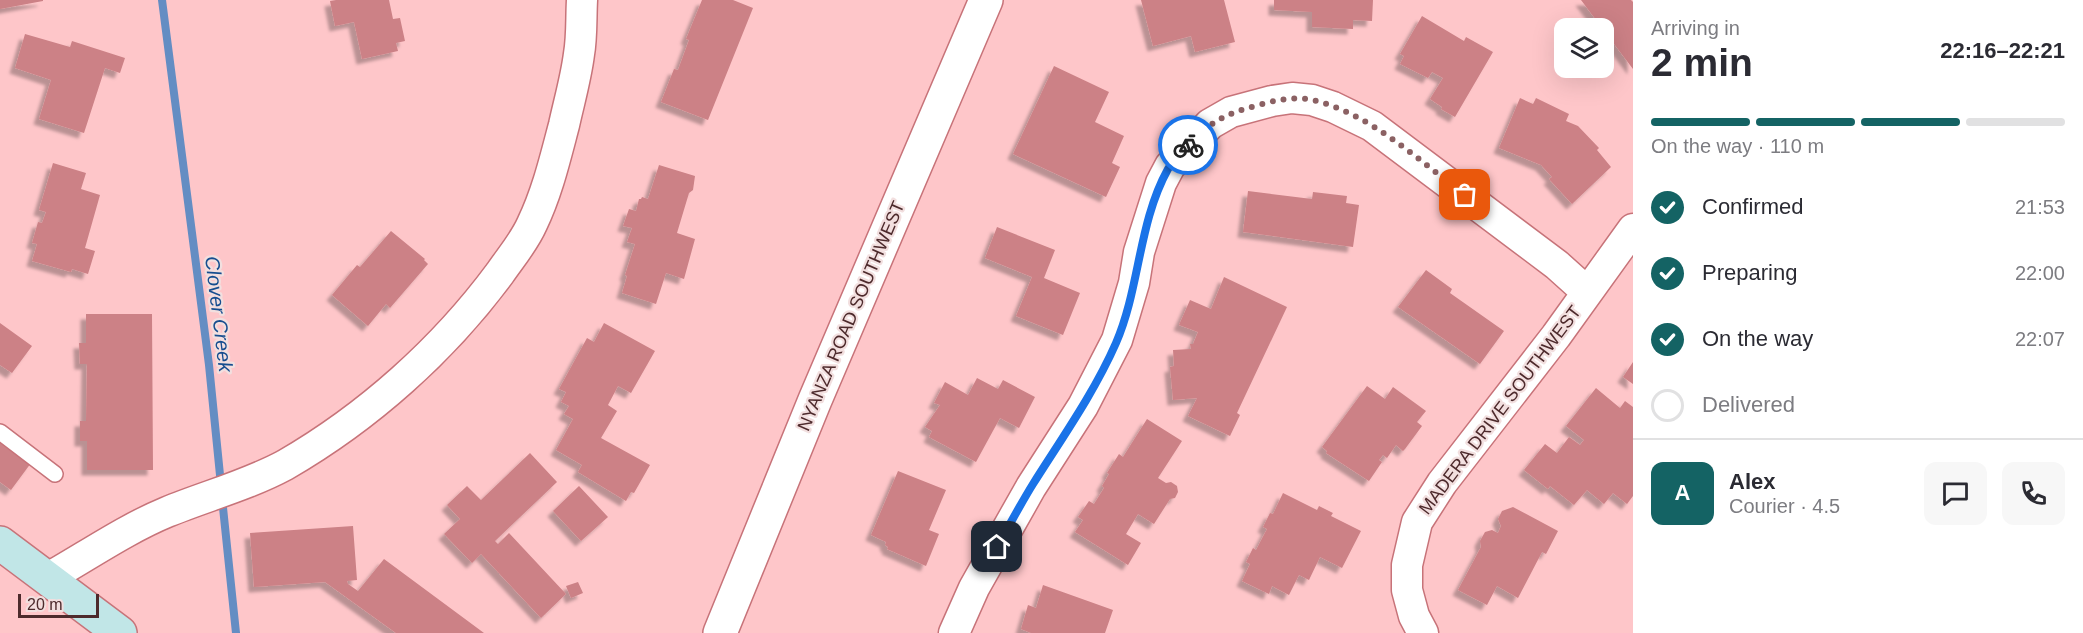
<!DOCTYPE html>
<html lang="en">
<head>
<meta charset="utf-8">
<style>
	:root { --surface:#fff; --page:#f7f7f7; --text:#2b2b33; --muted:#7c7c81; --line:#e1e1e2; --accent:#146364 }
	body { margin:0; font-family:Arial,sans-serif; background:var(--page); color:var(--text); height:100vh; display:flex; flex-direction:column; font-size:22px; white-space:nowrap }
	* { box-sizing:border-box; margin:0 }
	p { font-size:20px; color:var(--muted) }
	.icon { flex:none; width:33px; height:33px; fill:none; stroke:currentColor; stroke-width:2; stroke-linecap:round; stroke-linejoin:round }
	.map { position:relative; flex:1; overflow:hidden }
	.panel { display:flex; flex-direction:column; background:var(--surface); width:450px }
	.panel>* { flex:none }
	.fabs { position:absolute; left:1554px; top:18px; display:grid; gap:12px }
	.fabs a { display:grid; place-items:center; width:60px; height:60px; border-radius:12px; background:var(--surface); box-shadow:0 6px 24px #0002; font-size:30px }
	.scale { position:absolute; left:18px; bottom:15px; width:81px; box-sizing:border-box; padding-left:6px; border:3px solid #4d2a2c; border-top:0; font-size:16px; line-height:21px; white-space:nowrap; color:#4d2a2c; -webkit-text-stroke:4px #f2dfdf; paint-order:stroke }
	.pin { position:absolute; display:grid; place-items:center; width:51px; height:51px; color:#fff; margin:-26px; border-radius:12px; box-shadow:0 3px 9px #0006 }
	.courier { position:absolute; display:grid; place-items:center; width:60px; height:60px; margin:-30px; border:4px solid #1a73e8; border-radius:50%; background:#fff; color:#222; box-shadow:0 2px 8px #0007 }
	.head em { font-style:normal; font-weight:800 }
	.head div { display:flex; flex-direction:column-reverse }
	.head { display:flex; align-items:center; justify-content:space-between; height:102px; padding:0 18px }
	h1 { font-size:39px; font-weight:800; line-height:45px }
	.bar { display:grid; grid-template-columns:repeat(4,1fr); gap:9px 6px; align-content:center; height:72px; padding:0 18px }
	.bar i { height:8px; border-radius:4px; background:var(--line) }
	.bar .current { background:var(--accent) }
	.bar p { grid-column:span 4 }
	.line { display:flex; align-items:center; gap:15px; padding:0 18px; border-top:2px solid var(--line) }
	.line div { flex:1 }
	.round { display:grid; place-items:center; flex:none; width:63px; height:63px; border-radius:12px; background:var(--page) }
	ol { padding:0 18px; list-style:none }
	li { display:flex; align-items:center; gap:18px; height:66px }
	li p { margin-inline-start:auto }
	li .icon { padding:6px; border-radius:50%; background:var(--accent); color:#fff; stroke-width:4 }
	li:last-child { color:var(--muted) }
	li i { width:33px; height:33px; border:3px solid var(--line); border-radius:50% }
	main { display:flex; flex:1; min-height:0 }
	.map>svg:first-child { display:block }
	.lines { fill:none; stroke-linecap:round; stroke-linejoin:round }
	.stream { stroke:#648dc3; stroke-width:8 }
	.building { fill:#cc8186; filter:url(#shadow) }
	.service-casing { stroke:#c77379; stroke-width:18 }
	.minor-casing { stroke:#c77379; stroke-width:33 }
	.tertiary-casing { stroke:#c77379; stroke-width:36 }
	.secondary-casing { stroke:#c77379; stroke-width:36 }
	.service { stroke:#fff; stroke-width:15 }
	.minor { stroke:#fff; stroke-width:30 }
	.tertiary { stroke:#fff; stroke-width:33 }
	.secondary { stroke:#c1e6e7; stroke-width:33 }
	.done { stroke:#8b6163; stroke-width:6; stroke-dasharray:0 10.8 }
	.route { stroke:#1a73e8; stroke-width:8 }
	.labels { text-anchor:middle; stroke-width:4.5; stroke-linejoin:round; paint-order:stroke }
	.street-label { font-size:18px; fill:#4d2a2c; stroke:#f2dfdf }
	.water-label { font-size:20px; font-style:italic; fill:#164d8f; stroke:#f2dfdf }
</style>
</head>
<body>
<main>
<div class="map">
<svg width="1633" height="633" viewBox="0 0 1633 633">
	<defs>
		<filter id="shadow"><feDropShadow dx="-5.5" dy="5.5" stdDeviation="1.5" flood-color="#0004"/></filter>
	</defs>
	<rect width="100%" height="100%" fill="#fec6c9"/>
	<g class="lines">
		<path class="stream" d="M162,0L209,365L221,485
			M222,498L236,633"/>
	</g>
	<path class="building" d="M0,0H43V1L0,9Z
		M336,0H389L393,19L400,18L405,41L396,43L398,51L362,59L354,22L335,26L330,1Z
		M702,0H733L753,8L708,120L661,102L674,69L678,70L689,40L686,39Z
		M1141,0H1224L1235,42L1195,52L1191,36L1153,46Z
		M1274,0H1373L1372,21L1353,20V29L1312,27V12L1274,10Z
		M1581,0H1631L1633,2V69Z
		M1422,16L1464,41L1466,37L1493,52L1455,117L1441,109L1442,107L1430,99L1443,78L1432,72L1428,78L1400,64L1404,56L1400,54Z
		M25,34L70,47L72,41L125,58L120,73L105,68L84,133L39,119L51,80L15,68Z
		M1054,66L1109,92L1095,122L1124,136L1112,163L1120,167L1106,197L1013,154Z
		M1520,98L1533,104L1536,98L1569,114L1566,121L1578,126L1599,148L1597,150L1611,167L1572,204L1549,179L1552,177L1541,165L1499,148Z
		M53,163L86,173L81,189L100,195L85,248L95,251L88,274L72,269L71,272L32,261L37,244L32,243L38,222L42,223L46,212L39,210Z
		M659,165L695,176L693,190L689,193L677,233L695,239L684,279L666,273L656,304L622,293L627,276L625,275L635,244L627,242L632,228L623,226L629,209L636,211L639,199H641L642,197L648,199Z
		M1248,191L1312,199L1313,192L1347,196L1346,203L1359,205L1353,247L1243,232Z
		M997,227L1055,250L1044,278L1080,293L1063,335L1016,316L1032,277L985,258Z
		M391,231L425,259L424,260L428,264L390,308L386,304L368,326L332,295L357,265L360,267Z
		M1426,270L1452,289L1450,293L1504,331L1480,364L1398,307Z
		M1224,277L1287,307L1237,413L1240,415L1230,436L1188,416L1197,398L1173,400L1170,367L1174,366L1173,350L1191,349L1190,344H1193L1198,332L1179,325L1190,300L1211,309Z
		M86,314H152L153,470H87V441H80V421H86L87,364H80L79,343H86Z
		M0,323L32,346L12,373L0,365Z
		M604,323L655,351L631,393L618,386L608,405L617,411L601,438L650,465L634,493L631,492L626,501L578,472L582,465L556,450L573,419L564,414L569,406L561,402L566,392L559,389L587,338L594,342Z
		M1633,362V384L1623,377Z
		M977,378L998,389L1003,380L1035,397L1019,428L1000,418L976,462L929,437L932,431L925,427L940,405L934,403L945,382L968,395Z
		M1367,386L1385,399L1393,387L1426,411L1417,422L1422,426L1405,449L1403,451L1396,445L1387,458L1383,455L1379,460L1382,462L1369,481L1326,453L1327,451L1322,447Z
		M1596,388L1620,408L1625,401L1633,407V496L1627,504L1613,493L1604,504L1587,490L1574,505L1550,486L1548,489L1524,470L1545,444L1557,453L1569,437L1580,445L1584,440L1566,426Z
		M1147,419L1182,441L1158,478L1166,483L1171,482L1177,486L1178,492L1175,498L1170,499L1154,524L1138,514L1126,534L1141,543L1128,565L1075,532L1083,520L1078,517L1089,501L1094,504L1104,488L1102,486L1109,474L1107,473L1119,454L1123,457Z
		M0,440L31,463L11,490L0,482Z
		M530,453L557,482L495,541L498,544L509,533L566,594L541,618L481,554L472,563L444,534L460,519L447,505L467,486L481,500Z
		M898,471L946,490L929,530L939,534L926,566L887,549L888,547L885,545L886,542L871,535Z
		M579,486L608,517L581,541L553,511Z
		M1283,493L1317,510L1319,506L1333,513L1331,516L1361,531L1342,568L1320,557L1309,580L1299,575L1289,595L1272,586L1269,594L1242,581L1250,564L1246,562L1253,548L1256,550L1267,529L1263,527L1270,513L1273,514Z
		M1513,507L1558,531L1546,554L1542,552L1518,598L1497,586L1487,605L1458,590L1481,547L1480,541L1485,532L1492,530L1498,533L1501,526L1498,519L1502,511Z
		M353,526L357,580L347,581L348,584L358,591L384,559L484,633H396L325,582L254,587L250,533Z
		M578,582L583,593L571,598L566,586Z
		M1043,585L1113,610L1105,633H1031L1021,629L1028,605L1036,608Z"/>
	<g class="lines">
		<defs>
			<path id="service" d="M0,432L55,474"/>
			<path id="minor" d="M48,578C87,556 126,529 167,512C206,496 248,485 285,465C368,417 443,350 500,273C511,257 524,242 532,224C547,193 555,159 564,125C569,102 576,78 579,54C582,37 581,18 582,0
				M954,633L974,588L1031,487L1083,406L1117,340L1134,283L1139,252L1161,183L1170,166L1210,124L1231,112L1272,101L1292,98L1312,100L1333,107L1372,126L1557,265L1587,292
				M1423,633L1414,616L1407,590V565L1417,522L1442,483L1556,336L1633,229"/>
			<path id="tertiary" d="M720,633L815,400L986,0"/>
			<path id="secondary" d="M0,543L120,633"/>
		</defs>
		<use href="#service" class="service-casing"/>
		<use href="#minor" class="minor-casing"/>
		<use href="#tertiary" class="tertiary-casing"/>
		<use href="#secondary" class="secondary-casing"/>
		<use href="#service" class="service"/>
		<use href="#minor" class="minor"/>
		<use href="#tertiary" class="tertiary"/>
		<use href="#secondary" class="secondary"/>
	</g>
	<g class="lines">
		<path class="done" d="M1188,145C1213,120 1225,114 1259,105C1276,100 1295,96 1313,100C1371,114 1418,160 1465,195"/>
		<path class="route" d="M997,547C1009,526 1020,505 1033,484C1062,438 1094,393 1116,343C1140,288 1138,223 1168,169C1173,160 1181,153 1188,145"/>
	</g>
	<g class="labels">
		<g class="street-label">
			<text transform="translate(851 316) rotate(-67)" y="6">NYANZA ROAD SOUTHWEST</text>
			<text transform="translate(1500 410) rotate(-53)" y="6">MADERA DRIVE SOUTHWEST</text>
		</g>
		<g class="water-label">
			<text transform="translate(219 314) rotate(83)" y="7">Clover Creek</text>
		</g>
	</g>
</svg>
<div class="fabs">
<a><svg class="icon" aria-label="layers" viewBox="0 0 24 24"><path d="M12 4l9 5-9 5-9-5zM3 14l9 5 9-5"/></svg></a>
</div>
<div class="scale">20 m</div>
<div class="pin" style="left:1465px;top:195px;background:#ea580c"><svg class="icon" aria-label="bag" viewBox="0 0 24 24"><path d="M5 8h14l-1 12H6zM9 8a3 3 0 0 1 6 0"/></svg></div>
<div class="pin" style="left:997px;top:547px;background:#1f2937"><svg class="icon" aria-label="home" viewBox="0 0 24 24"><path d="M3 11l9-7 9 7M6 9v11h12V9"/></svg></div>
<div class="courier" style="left:1188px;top:145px"><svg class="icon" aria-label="bike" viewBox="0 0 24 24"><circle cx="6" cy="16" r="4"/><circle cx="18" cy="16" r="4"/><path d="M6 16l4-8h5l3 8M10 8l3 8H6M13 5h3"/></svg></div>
</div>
<section class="panel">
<div class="head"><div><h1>2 min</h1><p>Arriving in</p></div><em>22:16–22:21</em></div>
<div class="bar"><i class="current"></i><i class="current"></i><i class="current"></i><i></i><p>On the way · 110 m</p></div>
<ol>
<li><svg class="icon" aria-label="check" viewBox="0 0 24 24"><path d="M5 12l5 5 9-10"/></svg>Confirmed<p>21:53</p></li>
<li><svg class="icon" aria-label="check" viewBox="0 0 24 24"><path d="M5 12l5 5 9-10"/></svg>Preparing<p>22:00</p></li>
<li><svg class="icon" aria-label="check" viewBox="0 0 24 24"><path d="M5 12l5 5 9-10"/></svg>On the way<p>22:07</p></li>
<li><i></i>Delivered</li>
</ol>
<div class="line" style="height:108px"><b class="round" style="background:var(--accent);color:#fff">A</b><div><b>Alex</b><p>Courier · 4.5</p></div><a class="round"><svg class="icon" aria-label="chat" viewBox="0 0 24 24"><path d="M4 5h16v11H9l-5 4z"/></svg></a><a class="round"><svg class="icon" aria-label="phone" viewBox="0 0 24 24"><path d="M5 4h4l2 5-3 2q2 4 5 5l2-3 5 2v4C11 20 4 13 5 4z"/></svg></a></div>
</section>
</main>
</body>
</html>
